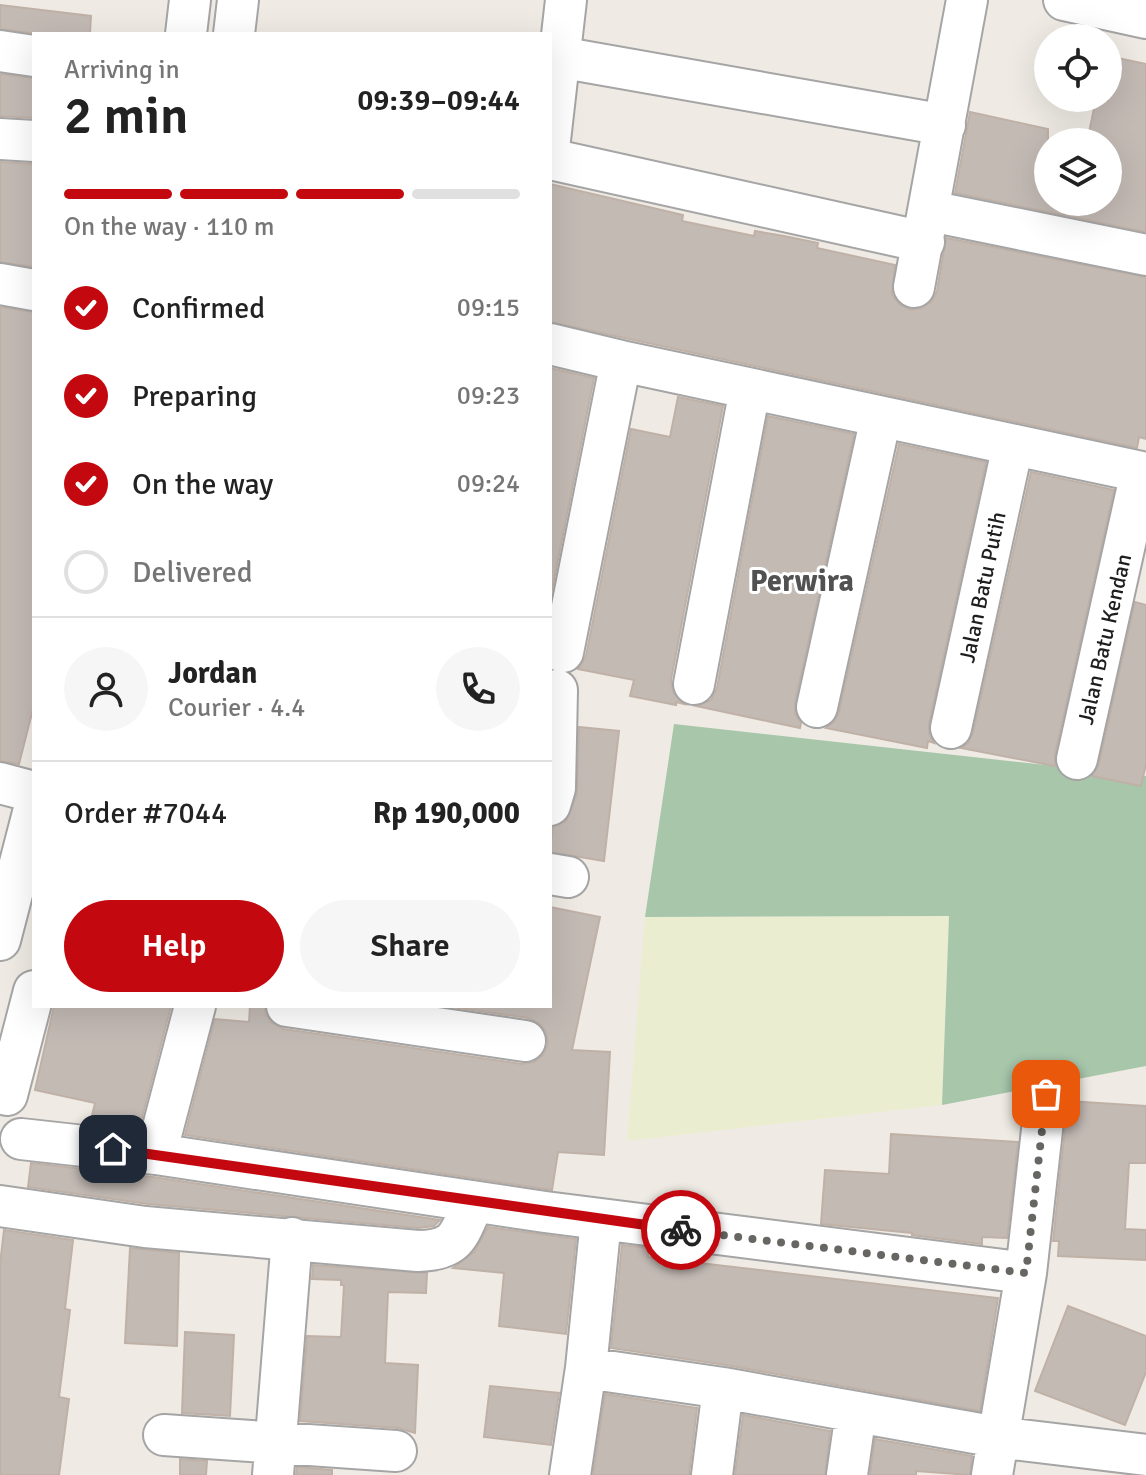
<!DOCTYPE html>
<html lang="en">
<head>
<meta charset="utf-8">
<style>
	:root { --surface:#fff; --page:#f6f6f6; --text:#222; --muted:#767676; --line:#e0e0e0; --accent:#c3090f }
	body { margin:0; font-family:Signika,sans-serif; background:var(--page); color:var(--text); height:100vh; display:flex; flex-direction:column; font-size:30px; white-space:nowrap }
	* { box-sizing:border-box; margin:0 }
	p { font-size:26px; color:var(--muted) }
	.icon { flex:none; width:44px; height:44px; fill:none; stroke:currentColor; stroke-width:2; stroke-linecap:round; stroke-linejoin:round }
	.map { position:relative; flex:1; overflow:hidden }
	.drawer { position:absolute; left:32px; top:32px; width:520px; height:976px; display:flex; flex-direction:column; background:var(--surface); border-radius:0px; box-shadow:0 8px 32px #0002 }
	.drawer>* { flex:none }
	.buttons { position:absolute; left:1034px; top:24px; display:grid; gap:16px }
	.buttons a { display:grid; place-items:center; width:88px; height:88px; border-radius:50%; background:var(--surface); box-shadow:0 8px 32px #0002; font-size:40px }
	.pin { position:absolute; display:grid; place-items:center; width:68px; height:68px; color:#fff; margin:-34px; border-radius:16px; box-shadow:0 4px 12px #0006 }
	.courier { position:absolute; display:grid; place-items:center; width:80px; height:80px; margin:-40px; border:6px solid #c3090f; border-radius:50%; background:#fff; color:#222; box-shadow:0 2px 10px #0007 }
	.summary em { font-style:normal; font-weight:600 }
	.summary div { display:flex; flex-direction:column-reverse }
	.summary { display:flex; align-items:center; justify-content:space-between; height:136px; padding:0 32px }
	h1 { font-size:52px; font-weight:600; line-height:60px }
	.bar { display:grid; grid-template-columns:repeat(4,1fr); gap:12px 8px; align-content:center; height:96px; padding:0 32px }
	.bar i { height:10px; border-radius:6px; background:var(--line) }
	.bar .on { background:var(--accent) }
	.bar p { grid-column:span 4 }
	.line { display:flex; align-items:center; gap:20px; padding:0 32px; border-top:2px solid var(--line) }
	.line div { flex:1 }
	.round { display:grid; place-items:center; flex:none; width:84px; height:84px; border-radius:42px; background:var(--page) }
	ol { padding:0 32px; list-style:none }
	li { display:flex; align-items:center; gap:24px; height:88px }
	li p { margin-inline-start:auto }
	li .icon { padding:8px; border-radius:50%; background:var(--accent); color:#fff; stroke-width:4 }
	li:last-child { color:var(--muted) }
	li i { width:44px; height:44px; border:4px solid var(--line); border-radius:50% }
	.button { display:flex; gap:16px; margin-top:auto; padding:16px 32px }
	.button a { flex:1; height:92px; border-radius:48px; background:var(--accent); color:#fff; font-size:32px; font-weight:600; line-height:92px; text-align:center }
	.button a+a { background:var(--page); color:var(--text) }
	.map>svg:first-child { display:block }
	.farmland { fill:#ebedd0 }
	.cemetery { fill:#a7c6aa }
	.building { fill:#c3bab4; stroke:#c0b1a7; stroke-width:2 }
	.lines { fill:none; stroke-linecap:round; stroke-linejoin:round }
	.minor-casing { stroke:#a5a5a5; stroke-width:44 }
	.minor { stroke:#fff; stroke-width:40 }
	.done { stroke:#676663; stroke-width:8; stroke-dasharray:0 14.4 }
	.route { stroke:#c3090f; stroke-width:10 }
	.labels { text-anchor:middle; stroke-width:6; stroke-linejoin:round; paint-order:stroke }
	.street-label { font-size:22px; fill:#1e1e1e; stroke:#fff }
	.district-label { font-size:30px; font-weight:bold; fill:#515151; stroke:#fff }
</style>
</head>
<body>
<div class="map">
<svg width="1146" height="1475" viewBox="0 0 1146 1475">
	<rect width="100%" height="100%" fill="#efebe4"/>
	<path class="farmland" d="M949,916L942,1105L627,1141L645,917Z"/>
	<path class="cemetery" d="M674,724L1146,776V1066L942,1105L949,916L645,917Z"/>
	<path class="building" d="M0,5L91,16L90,34H39L0,29Z
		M1108,56L1146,64V232L955,193L970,112L1048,129V202H1108V142H1087L1096,99L1108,101Z
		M0,74L34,78V118L0,116Z
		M0,162L34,164V267L0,262Z
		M550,184L683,215L682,221L754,236L755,231L784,236L818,243L817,248L895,265L892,294L899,304L911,310L922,308L932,301L937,291L946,238L1146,277V439L1139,437L1137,448L550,322Z
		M0,307L34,312V705L19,764L0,761Z
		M550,368L594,378L550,600Z
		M678,397L723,406L671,680L673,692L684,704L676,702V705L630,696L634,680L578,669L586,656L631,429L670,437Z
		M768,416L854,434L795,702V713L801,723L800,728L696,706L711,700L717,688Z
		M899,444L986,462L929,723V734L934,743L928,741L927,748L826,728L834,722L839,712Z
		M1031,472L1114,490L1055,754V766L961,748L968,743L973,733Z
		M1135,602L1146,605V764L1141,786L1092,776L1099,764Z
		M579,727L619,731L604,861L550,852L553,827L566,821L577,794Z
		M550,907L600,917L572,1050L610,1052L604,1155L558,1152L552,1190L185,1135L215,1019L249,1022L250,1006H265L266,1015L272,1023L284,1029L522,1064L534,1062L543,1055L548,1044L546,1032L539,1023L528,1018L445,1006H550Z
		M54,1006H171L139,1129L90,1124L95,1103L35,1090Z
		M1068,1101L1146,1106V1163H1129L1125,1229L1146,1230V1260L1058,1256L1059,1241H1053Z
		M891,1134L1018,1142L1007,1238L982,1237V1244L912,1235V1233L821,1224L825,1170L889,1174Z
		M31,1163L153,1177L440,1220L434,1226L418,1228L148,1204L28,1187Z
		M488,1227L576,1239L566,1334L499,1326L504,1273L453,1268L474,1252Z
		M4,1230L73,1240L65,1309L70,1310L59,1397L69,1399L59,1475H0V1264Z
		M622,1245L649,1248L648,1257L998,1298L980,1411L726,1365L611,1348Z
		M130,1248L179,1253L177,1346L125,1343Z
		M313,1265L427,1273L426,1293L388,1292L385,1363L418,1365L415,1433L398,1428L300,1421L307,1336L341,1337L344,1285H341V1280L312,1279Z
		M1068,1306L1146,1336V1372L1125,1425L1035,1391Z
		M185,1332L234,1335L230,1416L182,1413Z
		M490,1386L559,1393L551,1445L484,1437Z
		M605,1394L697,1408L689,1475H593Z
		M743,1415L830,1431L825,1475H735Z
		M875,1439L972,1456L970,1475L916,1471V1475H870Z
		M180,1459L207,1461L206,1475H180Z
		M297,1467L332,1470V1475H296Z"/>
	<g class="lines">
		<defs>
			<path id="minor" d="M1064,0L1146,18
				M186,34L190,0
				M234,34L238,0
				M0,51L34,56
				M559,57L945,125
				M0,139L34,141
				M550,140L566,0
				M550,159L924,242
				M930,211L1146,255
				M0,284L34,290
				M914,287L967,0
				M550,344L621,361L1146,473
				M563,652L621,361
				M694,684L750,389
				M817,707L881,417
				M951,728L1013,445
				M1077,759L1141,472
				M0,783L34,792
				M550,805L555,788L557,690
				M550,874L568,877
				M0,940L34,809
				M287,1006L525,1041
				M7,1095L34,991
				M21,1139L156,1154L545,1212L1026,1273L992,1475
				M156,1154L195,1006
				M0,1206L145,1227L418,1251C459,1250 458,1235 474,1202
				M1026,1273L1046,1094
				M586,1368L723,1388L997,1437L1146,1455
				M164,1435L396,1451
				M273,1475L292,1238
				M570,1475L586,1368L601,1220
				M712,1475L723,1388
				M847,1475L856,1412"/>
		</defs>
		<use href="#minor" class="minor-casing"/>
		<use href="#minor" class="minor"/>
	</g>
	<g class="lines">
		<path class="done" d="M681,1230L1026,1273L1046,1094"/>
		<path class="route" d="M113,1149L681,1230"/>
	</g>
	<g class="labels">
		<g class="street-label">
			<text transform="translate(982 587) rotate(-78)" y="8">Jalan Batu Putih</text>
			<text transform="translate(1104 639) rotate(-77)" y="8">Jalan Batu Kendan</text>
		</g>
		<g class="district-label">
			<text x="802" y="591">Perwira</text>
		</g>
	</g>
</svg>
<div class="buttons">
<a><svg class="icon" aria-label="locate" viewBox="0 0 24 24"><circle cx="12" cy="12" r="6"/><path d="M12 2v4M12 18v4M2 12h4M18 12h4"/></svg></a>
<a><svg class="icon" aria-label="layers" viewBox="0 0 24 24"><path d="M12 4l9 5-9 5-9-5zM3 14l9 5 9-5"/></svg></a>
</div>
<div class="pin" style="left:1046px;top:1094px;background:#ea580c"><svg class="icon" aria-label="bag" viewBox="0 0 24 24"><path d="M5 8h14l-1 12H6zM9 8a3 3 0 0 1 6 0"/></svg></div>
<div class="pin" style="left:113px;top:1149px;background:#1f2937"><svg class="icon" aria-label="home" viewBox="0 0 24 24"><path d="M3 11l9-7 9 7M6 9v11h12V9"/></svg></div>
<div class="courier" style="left:681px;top:1230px"><svg class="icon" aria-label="bike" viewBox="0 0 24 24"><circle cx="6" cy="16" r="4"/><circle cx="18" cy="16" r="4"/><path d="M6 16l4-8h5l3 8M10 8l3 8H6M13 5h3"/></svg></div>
<section class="drawer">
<div class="summary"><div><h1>2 min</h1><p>Arriving in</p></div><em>09:39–09:44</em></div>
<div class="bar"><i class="on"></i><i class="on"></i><i class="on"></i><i></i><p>On the way · 110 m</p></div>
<ol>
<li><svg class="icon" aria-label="check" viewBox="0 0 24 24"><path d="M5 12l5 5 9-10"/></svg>Confirmed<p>09:15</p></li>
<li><svg class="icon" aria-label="check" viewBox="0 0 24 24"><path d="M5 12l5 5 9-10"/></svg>Preparing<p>09:23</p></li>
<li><svg class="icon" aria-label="check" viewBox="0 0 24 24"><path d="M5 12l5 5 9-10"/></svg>On the way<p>09:24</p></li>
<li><i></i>Delivered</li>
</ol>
<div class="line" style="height:144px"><a class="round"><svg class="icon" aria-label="person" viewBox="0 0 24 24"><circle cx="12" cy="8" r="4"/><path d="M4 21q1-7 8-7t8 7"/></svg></a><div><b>Jordan</b><p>Courier · 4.4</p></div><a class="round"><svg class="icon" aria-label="phone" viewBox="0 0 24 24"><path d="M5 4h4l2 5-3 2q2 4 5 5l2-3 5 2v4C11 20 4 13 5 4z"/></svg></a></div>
<div class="line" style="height:104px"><div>Order #7044</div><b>Rp 190,000</b></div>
<div class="button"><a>Help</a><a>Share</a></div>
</section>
</div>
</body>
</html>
